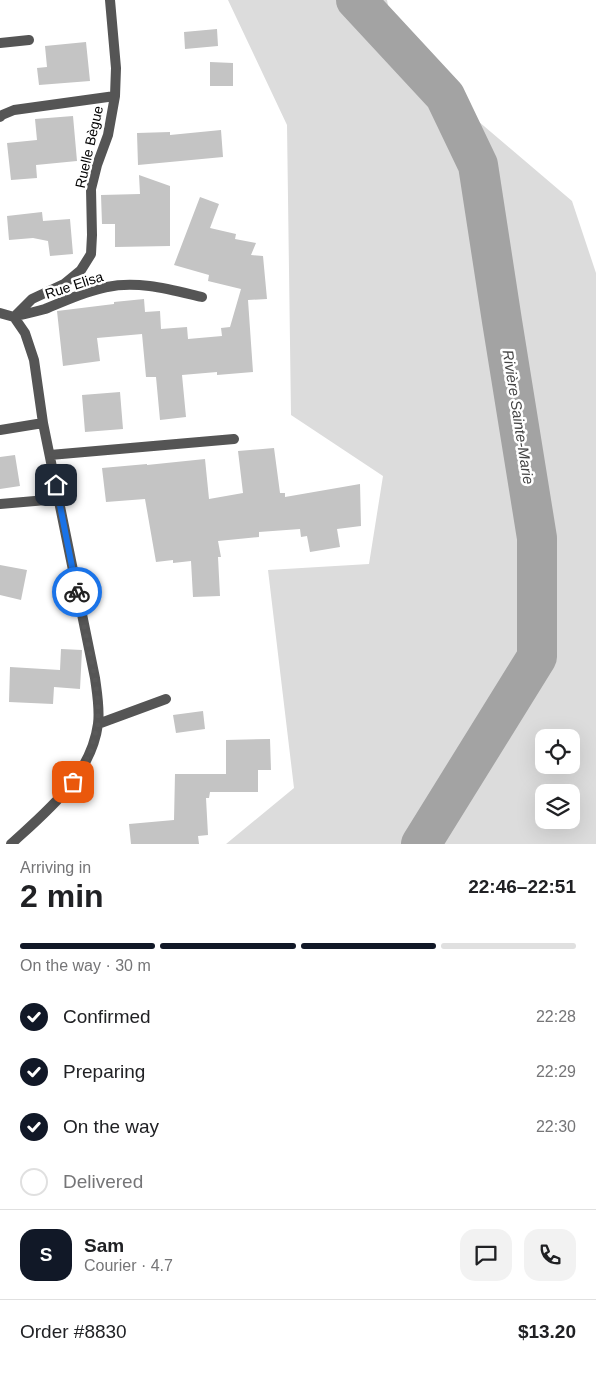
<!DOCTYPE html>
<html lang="en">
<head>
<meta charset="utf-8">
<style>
	:root { --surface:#fff; --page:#f2f2f2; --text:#202124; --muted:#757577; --line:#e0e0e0; --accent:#111827 }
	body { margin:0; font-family:Helvetica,sans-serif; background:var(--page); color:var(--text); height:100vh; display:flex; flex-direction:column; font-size:19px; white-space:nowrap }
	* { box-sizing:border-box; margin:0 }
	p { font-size:16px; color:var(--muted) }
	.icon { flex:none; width:28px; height:28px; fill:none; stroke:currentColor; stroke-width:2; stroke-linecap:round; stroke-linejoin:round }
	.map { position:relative; height:844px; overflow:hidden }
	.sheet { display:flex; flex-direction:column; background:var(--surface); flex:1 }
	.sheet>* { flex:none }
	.fabs { position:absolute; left:535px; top:729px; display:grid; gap:10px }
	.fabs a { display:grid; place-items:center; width:45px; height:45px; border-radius:10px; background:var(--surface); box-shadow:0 5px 20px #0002; font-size:25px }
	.pin { position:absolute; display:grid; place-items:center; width:42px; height:42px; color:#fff; margin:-21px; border-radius:10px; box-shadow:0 2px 8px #0006 }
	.courier { position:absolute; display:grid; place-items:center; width:50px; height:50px; margin:-25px; border:4px solid #1a73e8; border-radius:50%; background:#fff; color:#222; box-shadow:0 1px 6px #0007 }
	.head em { font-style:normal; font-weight:800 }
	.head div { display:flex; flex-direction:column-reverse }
	.head { display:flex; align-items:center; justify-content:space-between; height:85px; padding:0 20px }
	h1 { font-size:32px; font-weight:800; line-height:38px }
	.bar { display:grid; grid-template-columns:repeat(4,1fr); gap:8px 5px; align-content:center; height:60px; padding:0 20px }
	.bar i { height:6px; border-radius:4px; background:var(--line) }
	.bar .on { background:var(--accent) }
	.bar p { grid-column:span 4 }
	.line { display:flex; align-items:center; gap:12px; padding:0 20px; border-top:1px solid var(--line) }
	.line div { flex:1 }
	.round { display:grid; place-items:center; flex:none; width:52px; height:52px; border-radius:15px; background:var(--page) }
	ol { padding:0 20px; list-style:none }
	li { display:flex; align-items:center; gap:15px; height:55px }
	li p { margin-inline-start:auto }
	li .icon { padding:5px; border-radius:50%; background:var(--accent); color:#fff; stroke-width:4 }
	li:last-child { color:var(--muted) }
	li i { width:28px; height:28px; border:2px solid var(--line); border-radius:50% }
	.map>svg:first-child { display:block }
	.green { fill:#dcdcdc; fill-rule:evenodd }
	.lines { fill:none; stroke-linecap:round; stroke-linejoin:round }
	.river { stroke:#a3a3a3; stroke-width:40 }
	.building { fill:#c4c4c4 }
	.minor { stroke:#555; stroke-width:10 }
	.done { stroke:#595959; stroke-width:5; stroke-dasharray:0 9 }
	.route { stroke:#1a73e8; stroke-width:6 }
	.labels { text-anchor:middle; stroke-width:5; stroke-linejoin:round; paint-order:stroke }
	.street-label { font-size:14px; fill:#000; stroke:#fff }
	.water-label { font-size:15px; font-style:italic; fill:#444; stroke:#fff }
</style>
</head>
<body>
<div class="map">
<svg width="596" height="844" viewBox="0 0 596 844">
	<rect width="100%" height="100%" fill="#fff"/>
	<path class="green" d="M228,0H387L397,52L572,201L596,273V844H226L294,788L268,570L369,564L383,476L291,415L287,125ZM544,738H571V765H544ZM544,792H571V820H544Z"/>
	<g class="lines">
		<path class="river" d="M356,0L445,96L478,165L502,321L537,538V657L421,844"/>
	</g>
	<path class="building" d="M217,29L218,46L185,49L184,32Z
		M86,42L90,81L39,85L37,68L47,67L45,46Z
		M210,62L233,63V86H210Z
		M73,116L77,161L36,165L37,178L11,180L7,143L37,140L35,119Z
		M221,130L223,157L138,165L137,133L170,132V135Z
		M139,175L170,186V246L115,247V224H102L101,195L140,194Z
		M200,197L219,204L210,228L236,234L235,239L256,243L251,255L263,256L267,299L248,300L253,372L217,375V372L182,375L186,417L160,420L156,377H146L142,334L97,338L100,361L63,366L57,311L114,304V302L144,299L145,312L160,311L161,329L187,327L188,339L222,336L221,328L230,327L241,289L208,281L209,275L174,265Z
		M42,212L43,221L70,219L73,254L50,256L48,241L33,238L9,240L7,216Z
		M120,392L123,429L85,432L82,395Z
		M274,448L280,493H285V497L360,484L361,526L337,529L340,547L310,552L307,536L301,537L300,529L259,532V537L218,541L221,557H218L220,596L193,597L191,561L173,563V560L156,562L145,499L106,502L102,468L147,464V465L205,459L209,499L243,493L238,451Z
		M15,455L20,486L0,489V457Z
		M0,565L27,570L21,600L0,595Z
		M61,649L82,650L80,689L54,687L53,704L9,702L10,667L60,670Z
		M203,711L205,729L176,733L173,715Z
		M270,739L271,770H258V792H210L209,798H206L208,835L198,836L199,844H131L129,824L174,820L175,774H226V740Z"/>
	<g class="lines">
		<path class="minor" d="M0,43L29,40
			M0,117L2,115L14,110L115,96
			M0,313L14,317L25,333L34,360L43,423L95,678C97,693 100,709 98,724C91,776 47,811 11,844
			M15,316C25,314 35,312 45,309C65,301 85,291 107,287C138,280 172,290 202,297
			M14,317L32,299L64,284L81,270L91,254L92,235L91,189L97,165L108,135L115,96L116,68L110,0
			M0,430L43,423
			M50,455L234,439
			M0,504L58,499
			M98,724L166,699"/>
	</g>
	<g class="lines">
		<path class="done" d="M73,782L90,753L98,724V701L95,678L77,592"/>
		<path class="route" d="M56,485L77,592"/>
	</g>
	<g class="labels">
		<g class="street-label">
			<text transform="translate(89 147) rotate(-77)" y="5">Ruelle Bègue</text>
			<text transform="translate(74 285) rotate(-18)" y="5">Rue Elisa</text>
		</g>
		<g class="water-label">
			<text transform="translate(518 417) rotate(81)" y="5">Rivière Sainte-Marie</text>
		</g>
	</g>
</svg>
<div class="fabs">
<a><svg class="icon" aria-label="locate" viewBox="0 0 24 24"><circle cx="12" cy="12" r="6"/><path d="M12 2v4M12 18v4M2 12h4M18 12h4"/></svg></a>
<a><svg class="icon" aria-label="layers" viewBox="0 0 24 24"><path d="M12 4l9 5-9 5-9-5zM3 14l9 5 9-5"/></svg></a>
</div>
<div class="pin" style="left:73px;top:782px;background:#ea580c"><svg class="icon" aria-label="bag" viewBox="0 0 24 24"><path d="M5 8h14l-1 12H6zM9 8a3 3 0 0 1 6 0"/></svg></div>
<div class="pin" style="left:56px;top:485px;background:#1f2937"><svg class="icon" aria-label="home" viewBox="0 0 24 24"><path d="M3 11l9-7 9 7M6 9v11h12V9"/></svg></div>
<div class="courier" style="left:77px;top:592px"><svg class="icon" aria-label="bike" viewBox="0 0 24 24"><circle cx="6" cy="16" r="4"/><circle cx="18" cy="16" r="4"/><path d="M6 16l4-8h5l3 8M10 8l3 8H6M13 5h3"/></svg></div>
</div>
<section class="sheet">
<div class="head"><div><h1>2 min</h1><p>Arriving in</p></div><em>22:46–22:51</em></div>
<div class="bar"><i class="on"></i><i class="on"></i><i class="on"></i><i></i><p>On the way · 30 m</p></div>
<ol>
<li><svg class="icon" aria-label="check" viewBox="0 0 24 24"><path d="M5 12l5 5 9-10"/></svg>Confirmed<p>22:28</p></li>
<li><svg class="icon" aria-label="check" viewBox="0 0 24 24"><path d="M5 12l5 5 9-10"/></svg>Preparing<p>22:29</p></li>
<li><svg class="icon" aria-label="check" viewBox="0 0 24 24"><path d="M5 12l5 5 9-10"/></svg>On the way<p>22:30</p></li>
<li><i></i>Delivered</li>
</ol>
<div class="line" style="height:90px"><b class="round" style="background:var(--accent);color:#fff">S</b><div><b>Sam</b><p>Courier · 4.7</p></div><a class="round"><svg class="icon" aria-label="chat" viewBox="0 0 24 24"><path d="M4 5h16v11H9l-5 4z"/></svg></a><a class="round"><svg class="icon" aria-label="phone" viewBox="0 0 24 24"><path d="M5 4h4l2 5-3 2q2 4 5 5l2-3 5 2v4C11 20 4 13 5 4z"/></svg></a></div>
<div class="line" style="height:65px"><div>Order #8830</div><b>$13.20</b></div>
</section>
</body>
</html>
